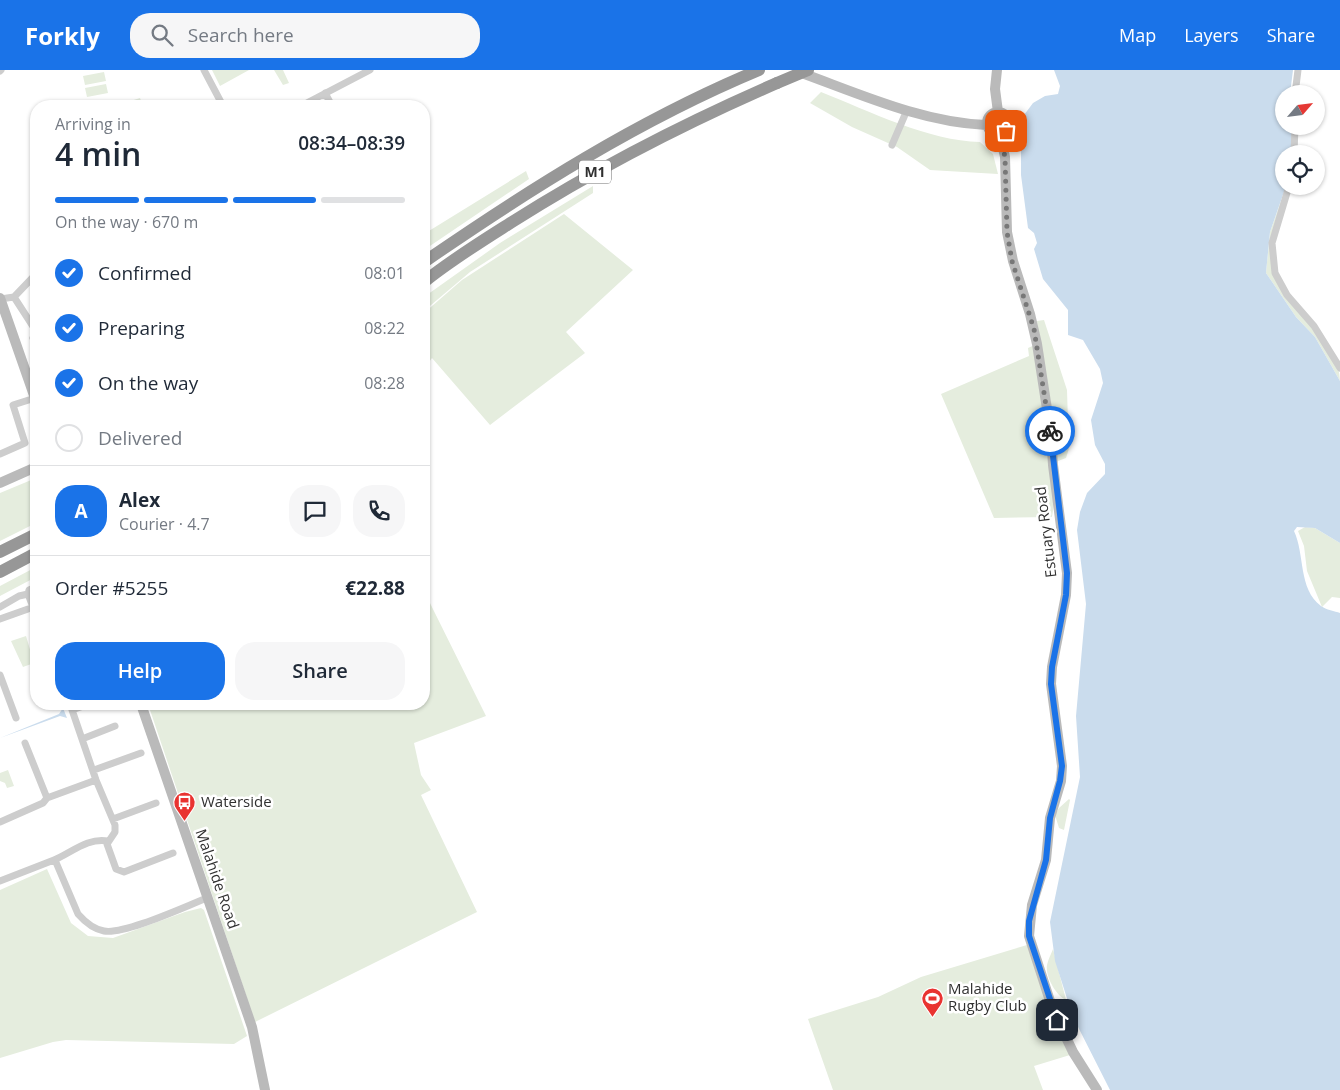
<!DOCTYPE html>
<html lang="en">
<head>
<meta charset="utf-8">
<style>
	:root { --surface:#fff; --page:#f6f6f7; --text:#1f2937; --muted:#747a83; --line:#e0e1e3; --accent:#1a73e8 }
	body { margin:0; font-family:"Open Sans",sans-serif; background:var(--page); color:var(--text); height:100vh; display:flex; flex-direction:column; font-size:19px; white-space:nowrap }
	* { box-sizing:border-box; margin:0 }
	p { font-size:16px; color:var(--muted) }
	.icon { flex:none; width:28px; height:28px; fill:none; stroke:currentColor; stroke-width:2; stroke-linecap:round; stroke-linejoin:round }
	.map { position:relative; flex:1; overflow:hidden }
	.drawer { position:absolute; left:30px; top:30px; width:400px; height:610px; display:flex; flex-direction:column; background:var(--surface); border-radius:20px; box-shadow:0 1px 4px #0004 }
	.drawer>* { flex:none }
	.needle { width:32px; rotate:62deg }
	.controls { position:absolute; left:1275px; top:15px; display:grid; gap:10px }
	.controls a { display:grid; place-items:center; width:50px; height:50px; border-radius:50%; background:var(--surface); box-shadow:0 1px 4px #0004; font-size:25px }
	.pin { position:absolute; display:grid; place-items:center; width:42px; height:42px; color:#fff; margin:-21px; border-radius:10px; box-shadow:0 2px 8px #0006 }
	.courier { position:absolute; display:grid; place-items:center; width:50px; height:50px; margin:-25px; border:4px solid #1a73e8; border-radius:50%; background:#fff; color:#222; box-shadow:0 1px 6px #0007 }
	.overview em { font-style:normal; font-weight:600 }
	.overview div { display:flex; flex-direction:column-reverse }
	.overview { display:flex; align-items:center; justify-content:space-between; height:85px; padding:0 25px }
	h1 { font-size:32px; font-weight:600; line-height:38px }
	.bar { display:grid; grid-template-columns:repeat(4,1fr); gap:8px 5px; align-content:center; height:60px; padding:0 25px }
	.bar i { height:6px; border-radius:4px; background:var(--line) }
	.bar .selected { background:var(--accent) }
	.bar p { grid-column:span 4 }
	.line { display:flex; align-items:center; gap:12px; padding:0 25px; border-top:1px solid var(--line) }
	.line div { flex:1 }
	.round { display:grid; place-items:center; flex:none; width:52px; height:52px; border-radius:20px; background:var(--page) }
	ol { padding:0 25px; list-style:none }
	li { display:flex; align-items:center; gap:15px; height:55px }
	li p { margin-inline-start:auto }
	li .icon { padding:5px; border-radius:50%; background:var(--accent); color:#fff; stroke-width:4 }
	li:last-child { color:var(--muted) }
	li i { width:28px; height:28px; border:2px solid var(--line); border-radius:50% }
	.button { display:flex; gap:10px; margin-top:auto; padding:10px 25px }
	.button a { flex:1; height:58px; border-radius:20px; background:var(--accent); color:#fff; font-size:20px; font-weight:600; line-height:58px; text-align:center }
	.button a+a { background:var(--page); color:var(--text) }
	header { display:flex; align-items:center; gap:30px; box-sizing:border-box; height:70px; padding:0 25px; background:var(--accent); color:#fff }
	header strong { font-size:24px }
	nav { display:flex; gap:28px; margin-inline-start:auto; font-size:18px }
	.search { width:350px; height:45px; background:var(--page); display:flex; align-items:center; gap:12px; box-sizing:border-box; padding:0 18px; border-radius:20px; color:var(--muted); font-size:19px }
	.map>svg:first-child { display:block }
	.green { fill:#e5edde }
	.water { fill:#cadced }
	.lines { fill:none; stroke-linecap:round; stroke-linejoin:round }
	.street { stroke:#cdcdcd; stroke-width:7 }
	.secondary { stroke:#bababa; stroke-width:10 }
	.highway { stroke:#979797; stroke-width:12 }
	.highway-bridge { stroke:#979797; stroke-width:12 }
	.done { stroke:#787878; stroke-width:5; stroke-dasharray:0 9 }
	.route { stroke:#1a73e8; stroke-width:6 }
	.labels { text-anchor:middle; stroke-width:5; stroke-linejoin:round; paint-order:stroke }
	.shield { fill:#fff; stroke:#6e6e6e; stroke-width:1 }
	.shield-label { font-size:14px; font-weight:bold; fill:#303030 }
	.street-label { font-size:15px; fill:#303030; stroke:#fff }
	.poi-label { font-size:15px; fill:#303030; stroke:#fff; text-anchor:start }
</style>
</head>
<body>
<header>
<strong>Forkly</strong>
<div class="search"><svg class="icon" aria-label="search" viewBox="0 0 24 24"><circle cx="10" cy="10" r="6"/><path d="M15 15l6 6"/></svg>Search here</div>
<nav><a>Map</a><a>Layers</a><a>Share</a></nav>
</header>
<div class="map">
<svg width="1340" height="1020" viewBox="0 0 1340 1020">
	<rect width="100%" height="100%" fill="#fff"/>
	<path class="green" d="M212,0H249L220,16Z
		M274,0H283L289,13L283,15Z
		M104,2L106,11L85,15L83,6Z
		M106,14L108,23L87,27L85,18Z
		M821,22C869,41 929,71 980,72L993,84L998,104L930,100L897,77L852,57L810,33Z
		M140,28L143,36H115Z
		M526,101L529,109L424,180V164Z
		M593,116V123L470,202L424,241V227L500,173Z
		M1282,128C1278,144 1268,190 1275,204C1291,237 1340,273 1340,311L1315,267L1296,247L1266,203L1270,162Z
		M564,144L633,200L566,262L585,283L490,355L432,288L424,299V243L462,210Z
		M1044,250L1067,320L1068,352L1072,369L1066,388L1050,394L1054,434L1052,447L994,448L941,324L1029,286L1028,278L1039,273L1037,251Z
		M36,408V453L0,471V423Z
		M1305,457L1315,458L1340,473V528L1332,527L1322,537L1307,501L1304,476L1298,461Z
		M36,497V507L0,526V516Z
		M424,521L486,646L414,673L421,705L431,720L421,725L477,842L255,952L148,634H424Z
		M26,566L34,593L23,597L11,571Z
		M8,700L14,716L7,718L5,713L0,711V703Z
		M1069,729L1070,730L1064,760L1059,758L1055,745L1059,738Z
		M47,799L71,853L88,866L113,868L185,842L201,838L204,840L247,966L234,974L66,970L53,972L0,988V820Z
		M1027,875L1070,985L1034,996L1043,1020H833L808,949L878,927L921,907Z
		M1053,879L1066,930C1056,926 1045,906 1047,895C1048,890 1051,884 1053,879Z"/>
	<path class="water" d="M1054,0H1293L1290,24H1284V56H1292V84H1284V116H1286L1270,162L1266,203L1296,247L1315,267L1340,311V473L1315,458L1297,457L1294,461C1305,484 1298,519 1321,536C1326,540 1335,541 1340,543V1020H1110L1073,947L1055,891L1050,852L1080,707L1076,646L1086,534L1077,460L1080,442L1087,423L1105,404V394L1095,375L1091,350L1103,313L1100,299L1083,270L1068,265V240L1043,209L1034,179L1037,173L1034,163L1028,158L1021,105V72L1024,45L1033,33L1045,26L1058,24L1060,16Z
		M63,638L67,648L60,646L0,668L59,644Z"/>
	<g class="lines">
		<path class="street" d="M204,0L223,36
			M0,1L1,0
			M325,23L332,36
			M1295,24L1298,0
			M301,36L370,0
			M892,75L907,40
			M1294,84L1295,56
			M1289,116L1272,173L1275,203L1287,225L1314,256L1340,298
			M14,227L36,261
			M0,229L14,227L36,204
			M33,268L36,265
			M0,384L25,373L13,335L35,328
			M36,517L29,520L28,524L36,545
			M0,537L19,526L28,524
			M0,549L28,539
			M0,605L16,648
			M70,634L96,710L115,755V762L107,774L116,799L124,802L173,783
			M72,640L89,634
			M82,669L115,656
			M94,700L141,683
			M47,728L96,710
			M113,749L156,733
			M0,752L43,733L47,728L25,673
			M55,790L78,844C85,852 93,859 104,861C124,865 186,836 207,828
			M0,811C18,804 36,797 54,790C71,783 88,767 108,771"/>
		<path class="secondary" d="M997,0L995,19L998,42
			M799,2C860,24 921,52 986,55
			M987 53a11 11 0 1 1 22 0a11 11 0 1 1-22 0Z
			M1000,65L1005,87L1007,162L1013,191L1030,244L1037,274L1051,365L1053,395L1067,503L1066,525L1052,597L1051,614L1062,696L1061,711L1050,748L1046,790L1032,835L1029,866L1051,934L1062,959L1073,982L1097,1020
			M0,228L36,331
			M0,413L36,397
			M141,634L252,957L265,1020"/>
		<path class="highway" d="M424,192C530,119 639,50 759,0
			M424,212C451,190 482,171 512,152C597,98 685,53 777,13
			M0,482L36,464
			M0,502L36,483"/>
		<path class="highway-bridge" d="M777,13L808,0"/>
	</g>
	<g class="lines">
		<path class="done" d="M1006,61L1000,65L1005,87L1007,162L1012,191L1034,259L1050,361"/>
		<path class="route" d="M1050,361L1067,503L1066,525L1052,597L1051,614L1062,696L1060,711L1050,748L1046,790L1029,851V866L1057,950"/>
	</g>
	<defs>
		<symbol id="bus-pin" viewBox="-11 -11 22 30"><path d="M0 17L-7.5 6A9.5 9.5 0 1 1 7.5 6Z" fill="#e93330" stroke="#fff"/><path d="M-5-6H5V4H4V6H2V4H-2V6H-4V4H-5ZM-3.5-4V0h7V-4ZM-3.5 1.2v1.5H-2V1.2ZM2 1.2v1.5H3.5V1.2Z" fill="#fff"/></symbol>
		<symbol id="stadium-pin" viewBox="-11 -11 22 30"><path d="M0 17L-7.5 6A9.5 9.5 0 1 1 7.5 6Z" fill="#e93330" stroke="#fff"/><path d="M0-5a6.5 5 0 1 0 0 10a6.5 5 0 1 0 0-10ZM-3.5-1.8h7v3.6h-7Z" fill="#fff"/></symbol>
	</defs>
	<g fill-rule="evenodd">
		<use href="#bus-pin" x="172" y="720" width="25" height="34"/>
		<use href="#stadium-pin" x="920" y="916" width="25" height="34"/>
	</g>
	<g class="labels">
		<rect class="shield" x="579" y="90.5" width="32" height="23" rx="4"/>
		<g class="shield-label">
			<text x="595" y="107">M1</text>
		</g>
		<g class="street-label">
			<text transform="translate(1046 462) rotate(-97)" y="5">Estuary Road</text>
			<text transform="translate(217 809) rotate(71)" y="5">Malahide Road</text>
		</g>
		<g class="poi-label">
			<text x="201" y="737">Waterside</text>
			<text x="948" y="924">Malahide<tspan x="948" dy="17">Rugby Club</tspan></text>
		</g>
	</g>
</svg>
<div class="controls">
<a><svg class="needle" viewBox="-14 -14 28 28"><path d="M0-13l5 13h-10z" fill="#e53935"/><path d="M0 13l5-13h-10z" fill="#747a83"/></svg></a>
<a><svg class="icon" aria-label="locate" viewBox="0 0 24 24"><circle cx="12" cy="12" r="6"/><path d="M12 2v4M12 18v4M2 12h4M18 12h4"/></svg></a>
</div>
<div class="pin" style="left:1006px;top:61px;background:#ea580c"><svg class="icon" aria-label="bag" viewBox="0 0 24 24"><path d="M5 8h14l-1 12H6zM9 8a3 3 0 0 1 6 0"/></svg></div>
<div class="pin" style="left:1057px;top:950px;background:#1f2937"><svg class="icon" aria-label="home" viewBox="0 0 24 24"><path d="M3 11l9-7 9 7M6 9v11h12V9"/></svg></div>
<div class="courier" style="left:1050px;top:361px"><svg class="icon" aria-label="bike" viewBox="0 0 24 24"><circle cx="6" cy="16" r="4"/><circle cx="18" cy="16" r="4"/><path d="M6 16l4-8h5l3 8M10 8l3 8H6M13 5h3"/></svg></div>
<section class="drawer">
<div class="overview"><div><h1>4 min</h1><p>Arriving in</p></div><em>08:34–08:39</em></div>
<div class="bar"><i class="selected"></i><i class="selected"></i><i class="selected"></i><i></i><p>On the way · 670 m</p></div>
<ol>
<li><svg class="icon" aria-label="check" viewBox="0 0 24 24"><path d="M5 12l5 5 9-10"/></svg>Confirmed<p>08:01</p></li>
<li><svg class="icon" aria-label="check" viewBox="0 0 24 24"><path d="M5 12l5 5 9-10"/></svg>Preparing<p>08:22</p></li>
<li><svg class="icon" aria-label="check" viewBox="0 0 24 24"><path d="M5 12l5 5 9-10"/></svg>On the way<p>08:28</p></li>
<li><i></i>Delivered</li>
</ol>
<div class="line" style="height:90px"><b class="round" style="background:var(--accent);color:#fff">A</b><div><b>Alex</b><p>Courier · 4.7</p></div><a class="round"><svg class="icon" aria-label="chat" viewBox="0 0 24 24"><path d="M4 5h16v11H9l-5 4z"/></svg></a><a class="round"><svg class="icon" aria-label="phone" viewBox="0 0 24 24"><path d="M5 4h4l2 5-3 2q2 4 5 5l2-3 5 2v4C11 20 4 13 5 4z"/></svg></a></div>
<div class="line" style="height:65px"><div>Order #5255</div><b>€22.88</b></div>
<div class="button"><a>Help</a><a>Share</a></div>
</section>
</div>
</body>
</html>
